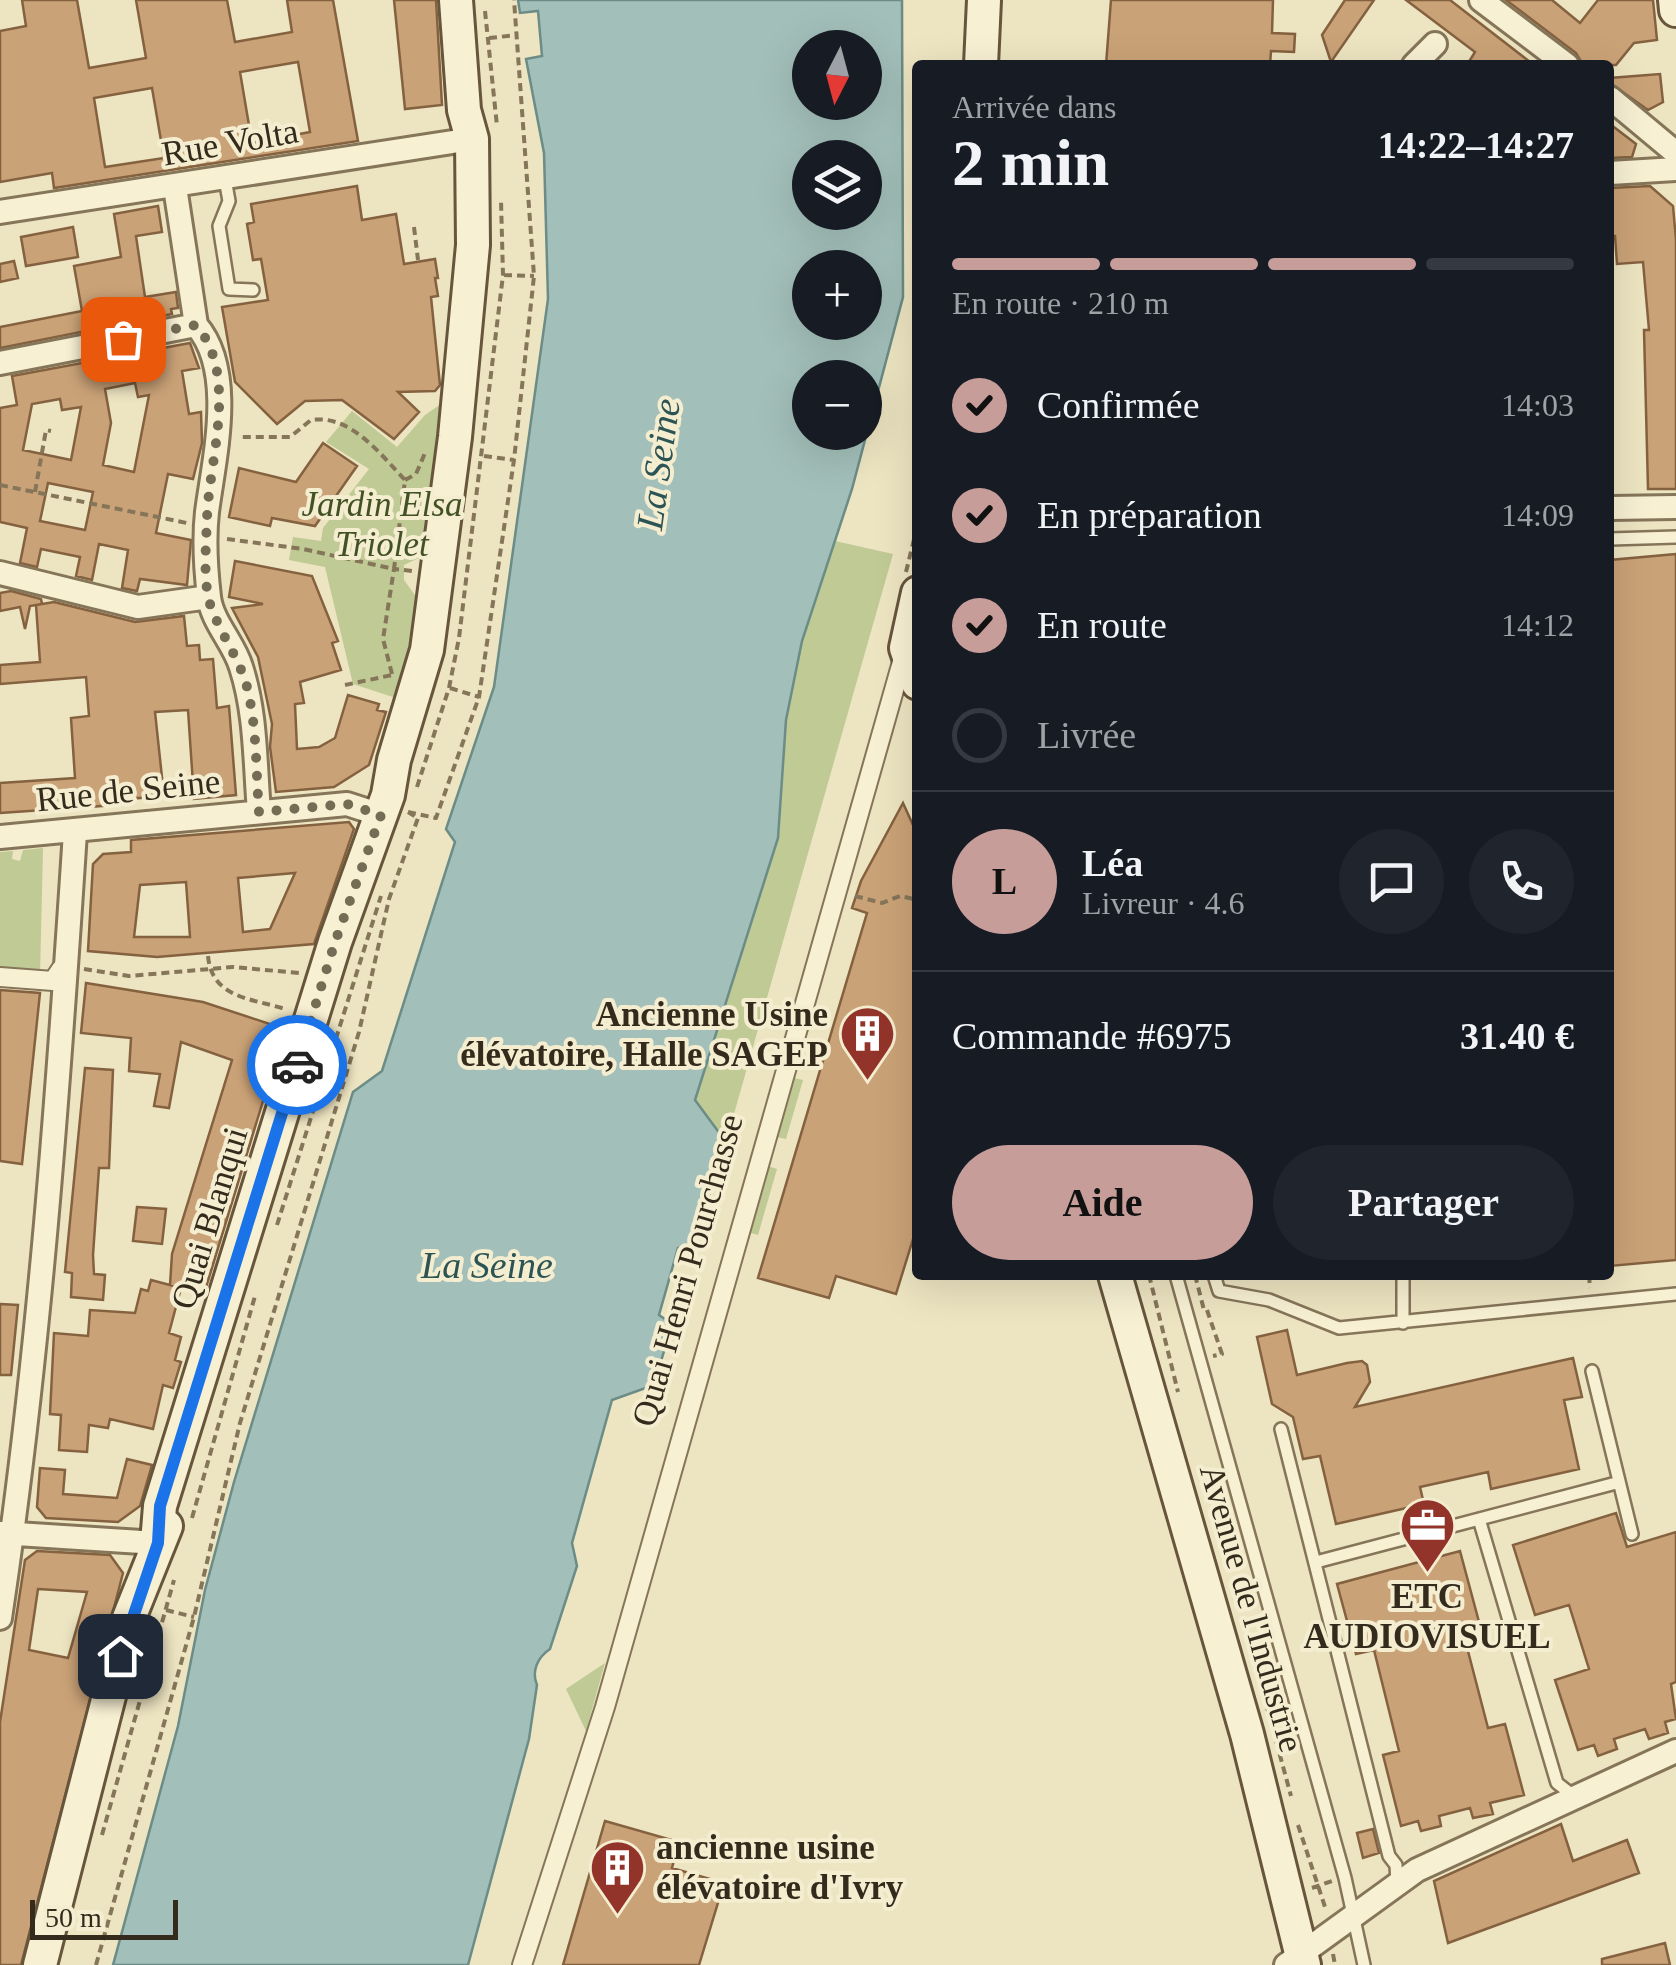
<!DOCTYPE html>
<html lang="fr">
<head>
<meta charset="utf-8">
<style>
	:root { --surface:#171b24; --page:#20242c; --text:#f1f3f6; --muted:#9ea1a6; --line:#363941; --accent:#c79d9a }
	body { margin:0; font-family:"Times New Roman",serif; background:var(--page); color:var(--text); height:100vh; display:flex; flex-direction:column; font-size:38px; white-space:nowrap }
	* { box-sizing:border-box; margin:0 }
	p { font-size:32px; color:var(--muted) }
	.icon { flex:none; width:55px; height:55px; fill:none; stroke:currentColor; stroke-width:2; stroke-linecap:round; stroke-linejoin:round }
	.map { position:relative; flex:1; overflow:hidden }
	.panel { position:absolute; left:912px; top:60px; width:702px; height:1220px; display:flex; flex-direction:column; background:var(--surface); border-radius:10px; box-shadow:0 10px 40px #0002 }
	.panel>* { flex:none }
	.needle { width:65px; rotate:186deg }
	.fabs { position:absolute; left:792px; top:30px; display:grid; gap:20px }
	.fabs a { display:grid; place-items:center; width:90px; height:90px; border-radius:50%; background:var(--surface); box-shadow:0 10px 40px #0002; font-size:50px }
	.scale { position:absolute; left:30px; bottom:25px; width:148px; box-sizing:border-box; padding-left:10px; border:5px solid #352b1d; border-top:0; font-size:28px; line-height:35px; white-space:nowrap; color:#352b1d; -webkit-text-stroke:8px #f4edd0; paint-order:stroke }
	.pin { position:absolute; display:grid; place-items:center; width:85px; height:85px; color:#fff; margin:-42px; border-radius:20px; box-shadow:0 5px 15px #0006 }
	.courier { position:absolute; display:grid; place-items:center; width:100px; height:100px; margin:-50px; border:8px solid #1a73e8; border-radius:50%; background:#fff; color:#222; box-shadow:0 2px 12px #0007 }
	.summary em { font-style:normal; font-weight:700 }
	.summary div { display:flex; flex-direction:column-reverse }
	.summary { display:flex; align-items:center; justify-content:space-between; height:170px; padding:0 40px }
	h1 { font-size:65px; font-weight:700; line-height:75px }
	.bar { display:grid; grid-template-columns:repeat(4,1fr); gap:15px 10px; align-content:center; height:120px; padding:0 40px }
	.bar i { height:12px; border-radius:8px; background:var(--line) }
	.bar .on { background:var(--accent) }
	.bar p { grid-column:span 4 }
	.line { display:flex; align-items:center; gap:25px; padding:0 40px; border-top:2px solid var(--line) }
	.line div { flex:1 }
	.round { display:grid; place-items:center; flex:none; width:105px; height:105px; border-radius:52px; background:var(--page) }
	ol { padding:0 40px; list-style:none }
	li { display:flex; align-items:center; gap:30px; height:110px }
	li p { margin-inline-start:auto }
	li .icon { padding:10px; border-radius:50%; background:var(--accent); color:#111; stroke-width:4 }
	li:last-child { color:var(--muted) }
	li i { width:55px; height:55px; border:5px solid var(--line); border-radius:50% }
	.primary-button { display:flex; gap:20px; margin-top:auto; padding:20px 40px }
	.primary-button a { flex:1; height:115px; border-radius:60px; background:var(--accent); color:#111; font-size:40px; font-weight:700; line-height:115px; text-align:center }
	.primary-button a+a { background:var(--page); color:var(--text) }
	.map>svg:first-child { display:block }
	.green { fill:#bfca95 }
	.water { fill:#a3bfb9; stroke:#6b8c87; stroke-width:2.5; fill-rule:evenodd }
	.building { fill:#caa277; stroke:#84613f; stroke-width:2.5; fill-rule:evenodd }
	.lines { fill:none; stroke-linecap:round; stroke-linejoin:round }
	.service-casing { stroke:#857559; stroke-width:16 }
	.pedestrian-casing { stroke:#857559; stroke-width:22 }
	.minor-casing { stroke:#857559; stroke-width:28 }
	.secondary-casing { stroke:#67563c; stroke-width:38 }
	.path { stroke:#857559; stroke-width:4; stroke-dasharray:8 5; stroke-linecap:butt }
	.service { stroke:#f8f0d3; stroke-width:11 }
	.pedestrian { stroke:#f8f0d3; stroke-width:18 }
	.minor { stroke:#f8f0d3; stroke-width:22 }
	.secondary { stroke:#f8f0d3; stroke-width:32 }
	.done { stroke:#756c56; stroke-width:10; stroke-dasharray:0 18 }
	.route { stroke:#1a73e8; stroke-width:12 }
	.labels { text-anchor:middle; stroke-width:8; stroke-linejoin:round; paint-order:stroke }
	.street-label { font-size:35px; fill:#352b1d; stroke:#f4edd0 }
	.park-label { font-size:35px; font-style:italic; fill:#415124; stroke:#f4edd0 }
	.poi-label { font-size:35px; font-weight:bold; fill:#352b1d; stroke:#f4edd0; text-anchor:end }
	.water-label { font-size:38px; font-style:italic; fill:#2c5455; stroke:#f4edd0 }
</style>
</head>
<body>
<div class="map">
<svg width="1676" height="1965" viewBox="0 0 1676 1965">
	<rect width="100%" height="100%" fill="#ede4c1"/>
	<path class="green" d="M441,404L425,555L404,565V580L417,598L408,660L396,698L353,684L325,567L289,560L293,537L321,541L323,528L369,469L326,442L352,411L397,447L425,415Z
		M835,541L893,554L726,1142L695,1101L778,838L786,720L802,641Z
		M43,848L40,976L0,973V852L13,851L12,859L20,861L23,850Z
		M794,1078L803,1080L786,1139L777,1137Z
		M768,1166L777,1169L758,1235L748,1232Z
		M605,1663L586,1731L566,1689Z"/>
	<path class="water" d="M518,0H902L903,297L852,489L802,641L786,720L778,838L695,1100L726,1142L693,1247L678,1248L659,1315L672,1324L654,1385L612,1400L572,1543L577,1566L550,1649C538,1657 531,1671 537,1685L529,1739L468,1965H113L178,1726L205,1590L234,1482L353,1092L382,1071L455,842L446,829L494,687L548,299L544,153L526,59L542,56L538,11L520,13ZM810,48H865V102H810ZM810,158H865V212H810ZM810,268H865V322H810ZM810,378H865V432H810Z"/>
	<path class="building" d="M22,0H77L89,68L146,58L136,0H227L235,42L292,32L287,0H333L358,141L54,188L52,173L0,182V31L26,26ZM298,62L310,132L252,143L240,72ZM152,88L164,158L105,167L94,98Z
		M394,0H436L442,105L405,109Z
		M1111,0H1273L1272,33L1295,34L1294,52L1271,51L1270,65H1106Z
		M1345,0H1374L1331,62L1322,35Z
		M1406,0H1450L1534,65H1479L1470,60L1475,52Z
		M1506,0H1552L1580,23L1598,0H1653L1657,40L1634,43L1616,65H1583L1576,53Z
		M1660,74L1663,102L1648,110L1610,83V78Z
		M1610,124L1636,144L1632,157L1610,158Z
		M357,186L362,220L396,214L404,264L435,259L438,278H435L438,296L431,297L440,385L435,391L398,392L419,412L394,439L342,400L305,401L277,424L235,382L222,307L268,300L261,259L253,260L247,224L254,222L251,204Z
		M1650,186L1673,206L1676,240V489H1648L1644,330H1649L1643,262L1617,264L1615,236H1610V188Z
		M158,206L162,232L136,236L145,297L176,292L178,308L171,309L172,314L0,348V327L82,311L74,266L121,257L114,214Z
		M73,227L78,257L26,266L21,237Z
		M14,261L18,278L0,282V264Z
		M190,343L199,368L182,371L189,414L201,412L202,443L193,479L168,474L156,533L191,540L187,585L140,579L137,591L122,588L128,550L99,544L92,580L76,576L80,557L41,549L37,567L20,563L27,528L0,522V408L17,405L12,376ZM135,383L138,397L149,395L134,472L103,465L111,423L105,389ZM60,399L62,410L81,407L71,460L23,450L32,404ZM48,483L93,492L85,530L40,521Z
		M323,443L357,466L315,526L272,518L270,526L229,517L239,468L296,482Z
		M1676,554V1260L1610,1266V560Z
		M235,561L312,576L338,641L332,643L341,670L300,682L304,703L295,704L297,749L319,747L335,738L348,695L379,704L377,710L386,712L369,765L334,787L276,792L270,747L272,724L258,657L232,608L263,604L229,597Z
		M11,591L41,599L42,604L30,606L25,629L20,607L0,611V593Z
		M54,602L135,622L184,616L187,646L199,645L200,660L213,659L217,708L229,706L236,795L194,799L188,710L155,712L164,796L116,800V805L0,813V783L75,778L71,718L89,716L86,677L0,684V665L40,662L36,605Z
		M903,803L918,836V1223L896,1294L836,1276L829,1298L758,1278L867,913L852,908L861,881Z
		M349,822L354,829L314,944L157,957L88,951L93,864L103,854L131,852V840ZM295,873L270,929L243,932L238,878ZM186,882L190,937H134L140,885Z
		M86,983L203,1002L285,1029L204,1294L170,1285L172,1254L232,1060L181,1042L169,1108L154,1106L160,1074L129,1071L131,1038L81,1033Z
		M0,990L40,993L22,1164L0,1161Z
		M85,1068L113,1070L109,1168H99L93,1255L94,1274L105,1275L103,1300L71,1297L72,1273L65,1272Z
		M137,1207L166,1209L162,1244L133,1241Z
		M151,1280L181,1288L169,1333L181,1337L175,1360L181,1362L173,1388L163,1385L153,1429L110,1419L108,1428L89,1425L87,1452L59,1450L61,1415L50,1414L54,1333L88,1336L90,1310L135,1313L141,1289L148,1291Z
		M0,1304L18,1305L11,1375H0Z
		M1287,1330L1297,1375L1347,1363L1362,1361L1367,1365L1370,1382L1355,1407L1573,1358L1582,1397L1564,1400L1579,1469L1491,1489L1488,1472L1420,1487L1424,1504L1336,1524L1320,1456L1303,1459L1293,1417L1272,1404L1257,1337Z
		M127,1459L152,1465L140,1506L118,1522L46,1518L37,1507L40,1468L65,1470L63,1494L117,1498Z
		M1616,1513L1627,1547L1676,1532V1682L1671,1684L1676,1719L1665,1722L1668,1733L1649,1739L1645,1729L1614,1739L1617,1749L1598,1756L1594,1745L1578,1750L1555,1680L1589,1669L1569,1605L1535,1615L1513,1545Z
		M37,1551L110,1555L123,1573L21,1965H0V1722L25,1560ZM38,1589L87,1592L68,1658L29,1650Z
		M1460,1551L1479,1622L1462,1628L1488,1728L1505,1724L1524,1795L1490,1803L1493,1814L1473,1818L1470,1808L1439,1816L1441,1826L1421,1831L1418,1821L1401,1826L1383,1755L1399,1751L1374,1650L1356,1654L1337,1584Z
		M605,1821L679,1842L672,1868L724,1883L699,1965H563Z
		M1561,1824L1573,1861L1627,1840L1639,1873L1448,1943L1434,1881Z
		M1373,1829L1379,1853L1363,1858L1357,1833Z
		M1665,1943L1670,1965H1602V1959Z"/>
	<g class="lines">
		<defs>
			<path id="service" d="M225,179L229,201L219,226L229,289L253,290
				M1610,539L1676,537
				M1176,1275L1345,1878L1364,1965
				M1214,1275L1219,1291L1269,1300L1339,1328L1676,1294
				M1403,1275V1323
				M1592,1371L1632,1534
				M1281,1429L1389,1856L1396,1865L1397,1883
				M1479,1519L1557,1783L1575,1797
				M1316,1562L1616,1483"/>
			<path id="pedestrian" d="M0,977L53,981L61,969
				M522,1965L605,1707L904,655"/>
			<path id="minor" d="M1481,0L1567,65
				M1414,65L1435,44
				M1610,98L1676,153
				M1610,173L1676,169
				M175,187L196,325C236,371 214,458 207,512C204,538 206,571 209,597C212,622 234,643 241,667C256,713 255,763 259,812
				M0,212L472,139
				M0,363L196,325
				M1610,508L1676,507
				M0,573L138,607L209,597
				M0,837L347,804L381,815
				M1,1533L157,1543
				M0,1618C39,1359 58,1094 75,832
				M1286,1965L1417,1870L1676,1751"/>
			<path id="secondary" d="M1675,0L1676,10
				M981,65L984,0
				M918,593L906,648L918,683
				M1115,1275L1247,1734L1304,1965
				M157,1543L160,1506L335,942L388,795L394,760L427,650L455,437L473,245L472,139L464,110L456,0
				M40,1965L129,1618L166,1526"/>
		</defs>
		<use href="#service" class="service-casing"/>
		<use href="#pedestrian" class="pedestrian-casing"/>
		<use href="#minor" class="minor-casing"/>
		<use href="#secondary" class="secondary-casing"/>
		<path class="path" d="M485,11L497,126
			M489,38L517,35
			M414,227L418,260
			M504,275L534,276
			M484,456L514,460
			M405,480L416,474L425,453
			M0,485L187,523
			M35,492L46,430L51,431
			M227,539L303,549L394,569L405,480C381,455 351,414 311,420L290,437H239
			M906,572L918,523
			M392,674L383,639L394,569L412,571
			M345,685L392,675
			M450,688L479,697
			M417,787L449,688L459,638L503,275L501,200
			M408,812L436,818L479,697L514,460L534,276L514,0
			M855,896L882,903L900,896L918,900
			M208,956C212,998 250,998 285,1009
			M84,969L129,976L233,967L299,973
			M277,1225L381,896
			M1149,1275L1178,1392
			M1195,1275L1204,1310
			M1589,1275L1590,1288
			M1207,1310L1222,1354L1213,1356
			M192,1518L255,1296
			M166,1610L194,1617
			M1249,1641L1291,1796
			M1298,1825L1326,1910
			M102,1835L174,1580
			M1312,1888L1332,1881
			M1333,1954L1335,1965
			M96,1965L194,1617L240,1423L359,1032L389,899L418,818L408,812"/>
		<use href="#service" class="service"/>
		<use href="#pedestrian" class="pedestrian"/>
		<use href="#minor" class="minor"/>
		<use href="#secondary" class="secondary"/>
	</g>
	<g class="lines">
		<path class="done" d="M123,339L196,325C240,376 208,462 207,520C206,544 203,581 210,604C221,637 243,662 249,696C257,733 256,774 259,812L347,804L381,815L335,942L297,1065"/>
		<path class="route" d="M120,1656L158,1543L160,1506L297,1065"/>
	</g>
	<defs>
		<symbol id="building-pin" viewBox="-11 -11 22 30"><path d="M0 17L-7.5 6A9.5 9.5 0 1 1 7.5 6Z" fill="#93342a" stroke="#f4edd0"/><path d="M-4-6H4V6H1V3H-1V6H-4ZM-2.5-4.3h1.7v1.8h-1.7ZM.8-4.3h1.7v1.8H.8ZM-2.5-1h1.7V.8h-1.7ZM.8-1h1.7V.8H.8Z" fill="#fff"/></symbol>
		<symbol id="office-pin" viewBox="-11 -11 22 30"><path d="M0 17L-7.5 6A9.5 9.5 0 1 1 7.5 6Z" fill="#93342a" stroke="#f4edd0"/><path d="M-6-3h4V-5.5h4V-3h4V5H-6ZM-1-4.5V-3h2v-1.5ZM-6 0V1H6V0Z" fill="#fff"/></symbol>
	</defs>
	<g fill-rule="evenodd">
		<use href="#building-pin" x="836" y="1002" width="63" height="86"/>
		<use href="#office-pin" x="1396" y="1494" width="63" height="86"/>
		<use href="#building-pin" x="586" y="1836" width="63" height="86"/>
	</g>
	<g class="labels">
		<g class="street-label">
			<text transform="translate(230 142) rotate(-10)" y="12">Rue Volta</text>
			<text transform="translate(128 790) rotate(-6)" y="12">Rue de Seine</text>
			<text transform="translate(209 1218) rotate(-73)" y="12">Quai Blanqui</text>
			<text transform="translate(687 1270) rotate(-74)" y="12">Quai Henri Pourchasse</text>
			<text transform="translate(1252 1608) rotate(74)" y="12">Avenue de l'Industrie</text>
		</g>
		<g class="park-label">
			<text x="382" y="516">Jardin Elsa<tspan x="382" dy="40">Triolet</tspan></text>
		</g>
		<g class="poi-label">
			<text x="828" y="1026">Ancienne Usine<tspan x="828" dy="40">élévatoire, Halle SAGEP</tspan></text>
			<text x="1427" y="1608" text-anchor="middle">ETC<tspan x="1427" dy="40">AUDIOVISUEL</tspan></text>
			<text x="656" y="1859" text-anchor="start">ancienne usine<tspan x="656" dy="40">élévatoire d'Ivry</tspan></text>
		</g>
		<g class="water-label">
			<text transform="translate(658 464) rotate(-82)" y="13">La Seine</text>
			<text x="487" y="1278">La Seine</text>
		</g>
	</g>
</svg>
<div class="fabs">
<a><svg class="needle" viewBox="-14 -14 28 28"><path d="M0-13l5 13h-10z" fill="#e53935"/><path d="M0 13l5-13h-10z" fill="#9ea1a6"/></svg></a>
<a><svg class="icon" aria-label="layers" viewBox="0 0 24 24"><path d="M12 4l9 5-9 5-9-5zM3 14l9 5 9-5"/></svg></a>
<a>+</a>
<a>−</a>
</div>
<div class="scale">50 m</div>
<div class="pin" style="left:123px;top:339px;background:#ea580c"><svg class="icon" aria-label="bag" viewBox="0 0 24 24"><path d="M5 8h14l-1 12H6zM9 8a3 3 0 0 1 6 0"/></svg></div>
<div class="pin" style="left:120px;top:1656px;background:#1f2937"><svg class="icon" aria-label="home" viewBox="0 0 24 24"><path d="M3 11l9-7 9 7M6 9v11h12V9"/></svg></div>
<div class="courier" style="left:297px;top:1065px"><svg class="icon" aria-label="car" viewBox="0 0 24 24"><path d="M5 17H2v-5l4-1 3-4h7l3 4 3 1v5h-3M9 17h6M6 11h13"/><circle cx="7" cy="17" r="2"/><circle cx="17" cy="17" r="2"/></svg></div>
<section class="panel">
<div class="summary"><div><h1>2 min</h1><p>Arrivée dans</p></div><em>14:22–14:27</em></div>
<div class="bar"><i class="on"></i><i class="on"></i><i class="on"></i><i></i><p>En route · 210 m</p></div>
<ol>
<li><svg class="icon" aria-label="check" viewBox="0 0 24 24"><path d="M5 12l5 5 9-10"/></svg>Confirmée<p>14:03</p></li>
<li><svg class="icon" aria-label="check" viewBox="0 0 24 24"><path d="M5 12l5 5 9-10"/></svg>En préparation<p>14:09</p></li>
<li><svg class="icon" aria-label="check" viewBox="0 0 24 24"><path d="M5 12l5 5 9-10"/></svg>En route<p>14:12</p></li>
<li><i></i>Livrée</li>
</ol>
<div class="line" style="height:180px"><b class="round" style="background:var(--accent);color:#111">L</b><div><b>Léa</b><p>Livreur · 4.6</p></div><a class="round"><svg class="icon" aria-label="chat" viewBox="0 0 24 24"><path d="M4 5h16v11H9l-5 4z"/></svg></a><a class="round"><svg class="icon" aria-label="phone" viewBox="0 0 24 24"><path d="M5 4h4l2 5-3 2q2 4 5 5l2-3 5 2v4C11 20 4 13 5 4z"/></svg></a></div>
<div class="line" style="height:130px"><div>Commande #6975</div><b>31.40 €</b></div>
<div class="primary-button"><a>Aide</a><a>Partager</a></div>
</section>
</div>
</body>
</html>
